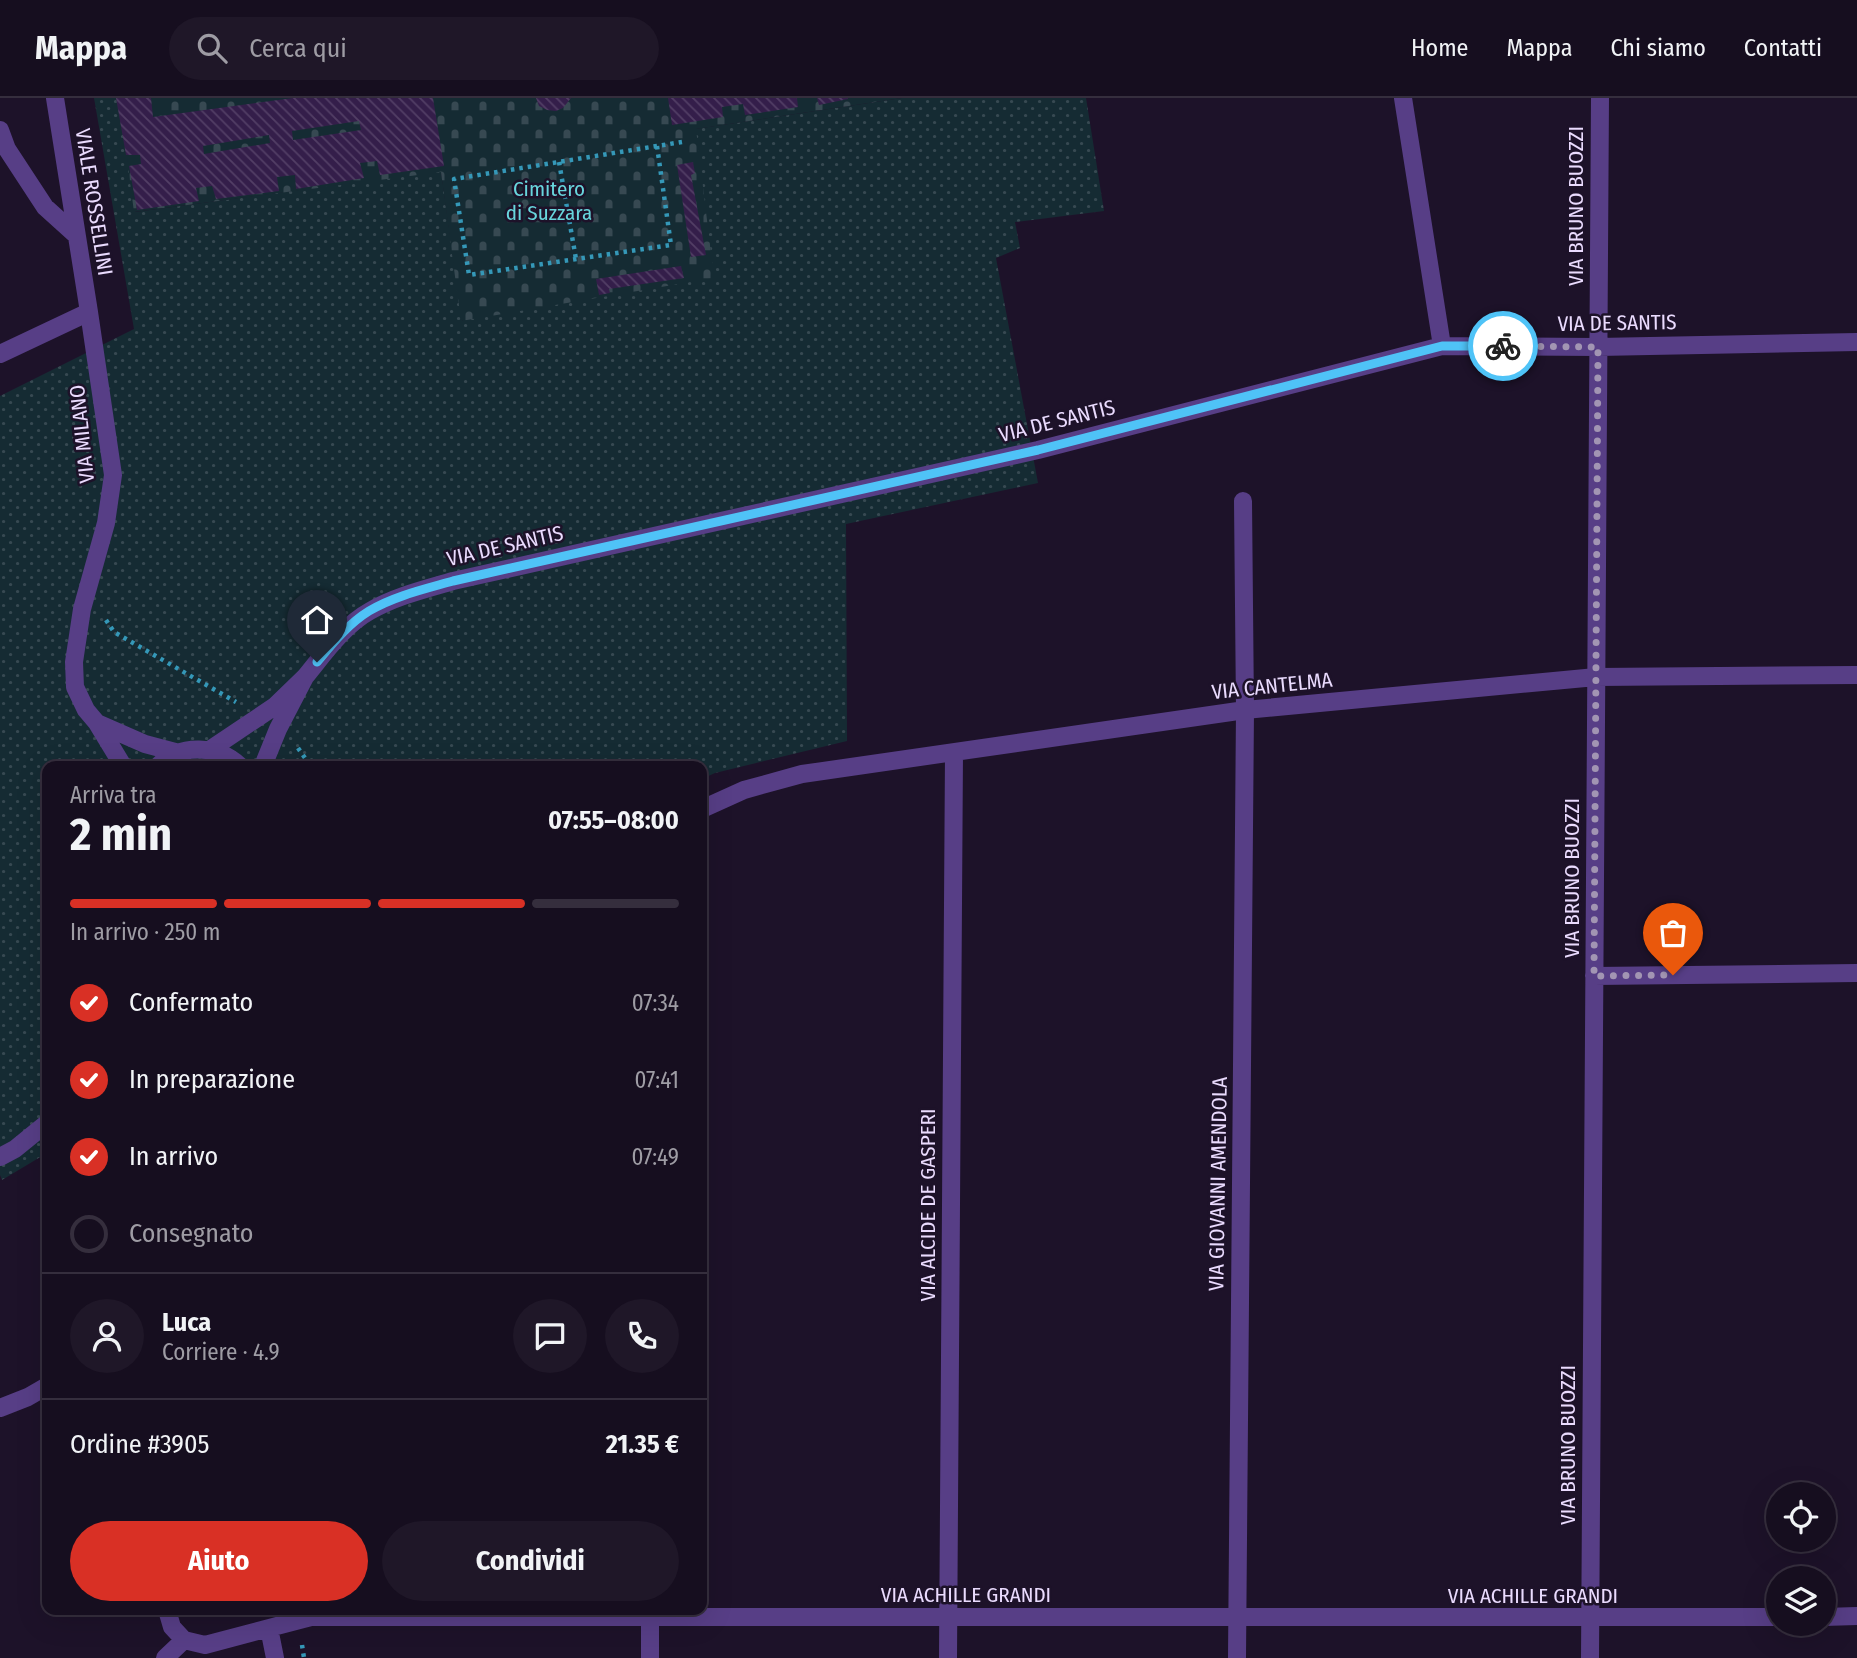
<!DOCTYPE html>
<html lang="it">
<head>
<meta charset="utf-8">
<style>
	:root { --surface:#160e1f; --page:#1f1728; --text:#f1f3f6; --muted:#9e9ca4; --line:#352e3d; --accent:#d93025 }
	body { margin:0; font-family:"Fira Sans Condensed",sans-serif; background:var(--page); color:var(--text); height:100vh; display:flex; flex-direction:column; font-size:26px; white-space:nowrap }
	* { box-sizing:border-box; margin:0 }
	p { font-size:23px; color:var(--muted) }
	.icon { flex:none; width:38px; height:38px; fill:none; stroke:currentColor; stroke-width:2; stroke-linecap:round; stroke-linejoin:round }
	.map { position:relative; flex:1; overflow:hidden }
	.drawer { position:absolute; left:42px; top:663px; width:665px; height:854px; display:flex; flex-direction:column; background:var(--surface); border-radius:14px; box-shadow:0 7px 28px #0002,0 0 0 2px var(--line) }
	.drawer>* { flex:none }
	.fabs { position:absolute; left:1766px; top:1384px; display:grid; gap:14px }
	.fabs a { display:grid; place-items:center; width:70px; height:70px; border-radius:50%; background:var(--surface); box-shadow:0 7px 28px #0002,0 0 0 2px var(--line); font-size:35px }
	.pin { position:absolute; display:grid; place-items:center; width:60px; height:60px; color:#fff; margin:-72px -30px; border-radius:50% 50% 50% 0; rotate:-45deg; box-shadow:0 0 7px #0007 }
	.pin .icon { rotate:45deg }
	.courier { position:absolute; display:grid; place-items:center; width:70px; height:70px; margin:-35px; border:5px solid #4fc3f7; border-radius:50%; background:#fff; color:#222; box-shadow:0 2px 9px #0007 }
	.overview em { font-style:normal; font-weight:700 }
	.overview div { display:flex; flex-direction:column-reverse }
	.overview { display:flex; align-items:center; justify-content:space-between; height:119px; padding:0 28px }
	h1 { font-size:46px; font-weight:700; line-height:52px }
	.bar { display:grid; grid-template-columns:repeat(4,1fr); gap:10px 7px; align-content:center; height:84px; padding:0 28px }
	.bar i { height:9px; border-radius:5px; background:var(--line) }
	.bar .active { background:var(--accent) }
	.bar p { grid-column:span 4 }
	.line { display:flex; align-items:center; gap:18px; padding:0 28px; border-top:2px solid var(--line) }
	.line div { flex:1 }
	.round { display:grid; place-items:center; flex:none; width:74px; height:74px; border-radius:37px; background:var(--page) }
	ol { padding:0 28px; list-style:none }
	li { display:flex; align-items:center; gap:21px; height:77px }
	li p { margin-inline-start:auto }
	li .icon { padding:7px; border-radius:50%; background:var(--accent); color:#fff; stroke-width:4 }
	li:last-child { color:var(--muted) }
	li i { width:38px; height:38px; border:4px solid var(--line); border-radius:50% }
	.primary-button { display:flex; gap:14px; margin-top:auto; padding:14px 28px }
	.primary-button a { flex:1; height:80px; border-radius:42px; background:var(--accent); color:#fff; font-size:28px; font-weight:700; line-height:80px; text-align:center }
	.primary-button a+a { background:var(--page); color:var(--text) }
	header { display:flex; align-items:center; gap:42px; box-sizing:border-box; height:98px; padding:0 35px; background:var(--surface); border-bottom:2px solid var(--line) }
	header strong { font-size:33px }
	nav { display:flex; gap:38px; margin-inline-start:auto; font-size:24px }
	.search { width:490px; height:63px; background:var(--page); display:flex; align-items:center; gap:18px; box-sizing:border-box; padding:0 24px; border-radius:38px; color:var(--muted); font-size:26px }
	.map>svg:first-child { display:block }
	.grass { fill:url(#grass-dots) }
	.cemetery { fill:url(#cemetery-stones) }
	.building { fill:url(#building-back-hatch); fill-rule:evenodd }
	.lines { fill:none; stroke-linecap:round; stroke-linejoin:round }
	.path { stroke:#3598b8; stroke-width:4.5; stroke-dasharray:3.5 5; stroke-linecap:butt }
	.minor { stroke:#573e86; stroke-width:18 }
	.done { stroke:#a295b3; stroke-width:7; stroke-dasharray:0 12.6 }
	.route { stroke:#4fc3f7; stroke-width:9 }
	.labels { text-anchor:middle; stroke-width:5; stroke-linejoin:round; paint-order:stroke }
	.park-label { font-size:21px; fill:#68d6dd; stroke:#1d1229 }
	.street-label { font-size:21px; fill:#eadbfe; stroke:#1d1229 }
</style>
</head>
<body>
<header>
<strong>Mappa</strong>
<div class="search"><svg class="icon" aria-label="search" viewBox="0 0 24 24"><circle cx="10" cy="10" r="6"/><path d="M15 15l6 6"/></svg>Cerca qui</div>
<nav><a>Home</a><a>Mappa</a><a>Chi siamo</a><a>Contatti</a></nav>
</header>
<div class="map">
<svg width="1857" height="1560" viewBox="0 0 1857 1560">
	<defs>
		<pattern id="grass-dots" width="8" height="8" patternUnits="userSpaceOnUse" patternTransform="scale(1.75)"><rect width="8" height="8" fill="#152b33"/><path d="M2 2h.1M6 6h.1" fill="none" stroke="#374952" stroke-width="1.8" stroke-linecap="round"/></pattern>
		<pattern id="cemetery-stones" width="16" height="16" patternUnits="userSpaceOnUse" patternTransform="scale(1.75)"><rect width="16" height="16" fill="#152b33"/><path d="M2 7V4a2 2 0 0 1 4 0v3zM10 15v-3a2 2 0 0 1 4 0v3z" fill="#374952"/></pattern>
		<pattern id="building-back-hatch" width="6" height="6" patternUnits="userSpaceOnUse" patternTransform="scale(1.75)"><rect width="6" height="6" fill="#341e4a"/><path d="M-1 5l2 2M0 0l6 6M5-1l2 2" fill="none" stroke="#523e65"/></pattern>
	</defs>
	<rect width="100%" height="100%" fill="#1d1229"/>
	<path class="grass" d="M94,0H119L135,114L441,73L462,223L695,31L902,0H1086L1104,113L1015,124L1020,150L996,160L1038,385L846,426L847,643L715,675L702,681V668H47V1055L2,1082L0,1077V298L134,231Z"/>
	<path class="cemetery" d="M119,0H902L696,31L714,180L461,223L441,74L134,114Z"/>
	<path class="building" d="M116,0H151L153,19L293,0H433L444,68L380,77L377,63L360,65L364,80L296,91L295,77L277,79L279,93L216,101L212,88L196,90L199,103L137,112L129,68L141,66L140,57H126ZM359,23L361,32L293,42L292,33ZM269,37L270,45L204,56L203,48Z
		M536,0H571L563,10L556,13L547,12L539,8Z
		M668,0H797L798,9L745,17L743,6L722,9L723,19L672,27Z
		M817,0H848V1L819,7Z
		M693,64L695,75L691,77L706,157L691,159L677,67Z
		M681,168L684,180L609,191L610,195L599,197L596,181Z"/>
	<g class="lines">
		<path class="path" d="M657,48L671,147L469,177L454,81L657,48L682,44
			M559,64L576,161
			M106,522L114,534L236,604
			M298,650L305,660L307,668
			M302,1547L304,1560"/>
		<path class="minor" d="M55,0L89,214
			M1403,0L1442,248
			M0,32L7,51L45,109L76,137
			M0,256L89,214L113,377L106,425L82,511L74,564L75,589L86,612L97,625
			M305,579C324,556 343,528 370,513C396,498 426,491 453,483L1038,352L1442,248L1598,249L1857,244
			M208,653L275,608L305,579L278,631L263,668
			M123,668L97,625L145,646L179,655
			M158,668C180,645 218,647 240,668
			M702,711L744,692L802,676L1245,612L1596,579L1857,577
			M1594,878L1857,875
			M0,1059L15,1051L47,1025
			M0,1310L28,1299L47,1288
			M167,1512L172,1529L184,1542
			M650,1512V1560
			M1824,1519L1857,1518
			M269,1530L275,1560
			M165,1560L184,1542L205,1547L311,1519H1778
			M948,1560L954,655
			M1237,1560L1245,612L1243,403
			M1590,1560L1600,0"/>
	</g>
	<g class="lines">
		<path class="done" d="M1503,248L1598,249L1594,878L1673,877"/>
		<path class="route" d="M317,564C333,545 348,526 369,513C394,498 425,491 453,483L1038,352L1442,248H1503"/>
	</g>
	<g class="labels">
		<g class="park-label">
			<text x="549" y="98">Cimitero<tspan x="549" dy="24">di Suzzara</tspan></text>
		</g>
		<g class="street-label">
			<text transform="translate(94 104) rotate(81)" y="7">VIALE ROSSELLINI</text>
			<text transform="translate(1576 108) rotate(-90)" y="7">VIA BRUNO BUOZZI</text>
			<text transform="translate(1617 225) rotate(-1)" y="7">VIA DE SANTIS</text>
			<text transform="translate(1057 323) rotate(-14)" y="7">VIA DE SANTIS</text>
			<text transform="translate(82 336) rotate(-96)" y="7">VIA MILANO</text>
			<text transform="translate(505 448) rotate(-13)" y="7">VIA DE SANTIS</text>
			<text transform="translate(1272 588) rotate(-6)" y="7">VIA CANTELMA</text>
			<text transform="translate(1572 780) rotate(-90)" y="7">VIA BRUNO BUOZZI</text>
			<text transform="translate(1218 1086) rotate(-89)" y="7">VIA GIOVANNI AMENDOLA</text>
			<text transform="translate(928 1107) rotate(-90)" y="7">VIA ALCIDE DE GASPERI</text>
			<text transform="translate(1568 1347) rotate(-90)" y="7">VIA BRUNO BUOZZI</text>
			<text x="966" y="1504">VIA ACHILLE GRANDI</text>
			<text x="1533" y="1505">VIA ACHILLE GRANDI</text>
		</g>
	</g>
</svg>
<div class="fabs">
<a><svg class="icon" aria-label="locate" viewBox="0 0 24 24"><circle cx="12" cy="12" r="6"/><path d="M12 2v4M12 18v4M2 12h4M18 12h4"/></svg></a>
<a><svg class="icon" aria-label="layers" viewBox="0 0 24 24"><path d="M12 4l9 5-9 5-9-5zM3 14l9 5 9-5"/></svg></a>
</div>
<div class="pin" style="left:1673px;top:877px;background:#ea580c"><svg class="icon" aria-label="bag" viewBox="0 0 24 24"><path d="M5 8h14l-1 12H6zM9 8a3 3 0 0 1 6 0"/></svg></div>
<div class="pin" style="left:317px;top:564px;background:#1f2937"><svg class="icon" aria-label="home" viewBox="0 0 24 24"><path d="M3 11l9-7 9 7M6 9v11h12V9"/></svg></div>
<div class="courier" style="left:1503px;top:248px"><svg class="icon" aria-label="bike" viewBox="0 0 24 24"><circle cx="6" cy="16" r="4"/><circle cx="18" cy="16" r="4"/><path d="M6 16l4-8h5l3 8M10 8l3 8H6M13 5h3"/></svg></div>
<section class="drawer">
<div class="overview"><div><h1>2 min</h1><p>Arriva tra</p></div><em>07:55–08:00</em></div>
<div class="bar"><i class="active"></i><i class="active"></i><i class="active"></i><i></i><p>In arrivo · 250 m</p></div>
<ol>
<li><svg class="icon" aria-label="check" viewBox="0 0 24 24"><path d="M5 12l5 5 9-10"/></svg>Confermato<p>07:34</p></li>
<li><svg class="icon" aria-label="check" viewBox="0 0 24 24"><path d="M5 12l5 5 9-10"/></svg>In preparazione<p>07:41</p></li>
<li><svg class="icon" aria-label="check" viewBox="0 0 24 24"><path d="M5 12l5 5 9-10"/></svg>In arrivo<p>07:49</p></li>
<li><i></i>Consegnato</li>
</ol>
<div class="line" style="height:126px"><a class="round"><svg class="icon" aria-label="person" viewBox="0 0 24 24"><circle cx="12" cy="8" r="4"/><path d="M4 21q1-7 8-7t8 7"/></svg></a><div><b>Luca</b><p>Corriere · 4.9</p></div><a class="round"><svg class="icon" aria-label="chat" viewBox="0 0 24 24"><path d="M4 5h16v11H9l-5 4z"/></svg></a><a class="round"><svg class="icon" aria-label="phone" viewBox="0 0 24 24"><path d="M5 4h4l2 5-3 2q2 4 5 5l2-3 5 2v4C11 20 4 13 5 4z"/></svg></a></div>
<div class="line" style="height:91px"><div>Ordine #3905</div><b>21.35 €</b></div>
<div class="primary-button"><a>Aiuto</a><a>Condividi</a></div>
</section>
</div>
</body>
</html>
